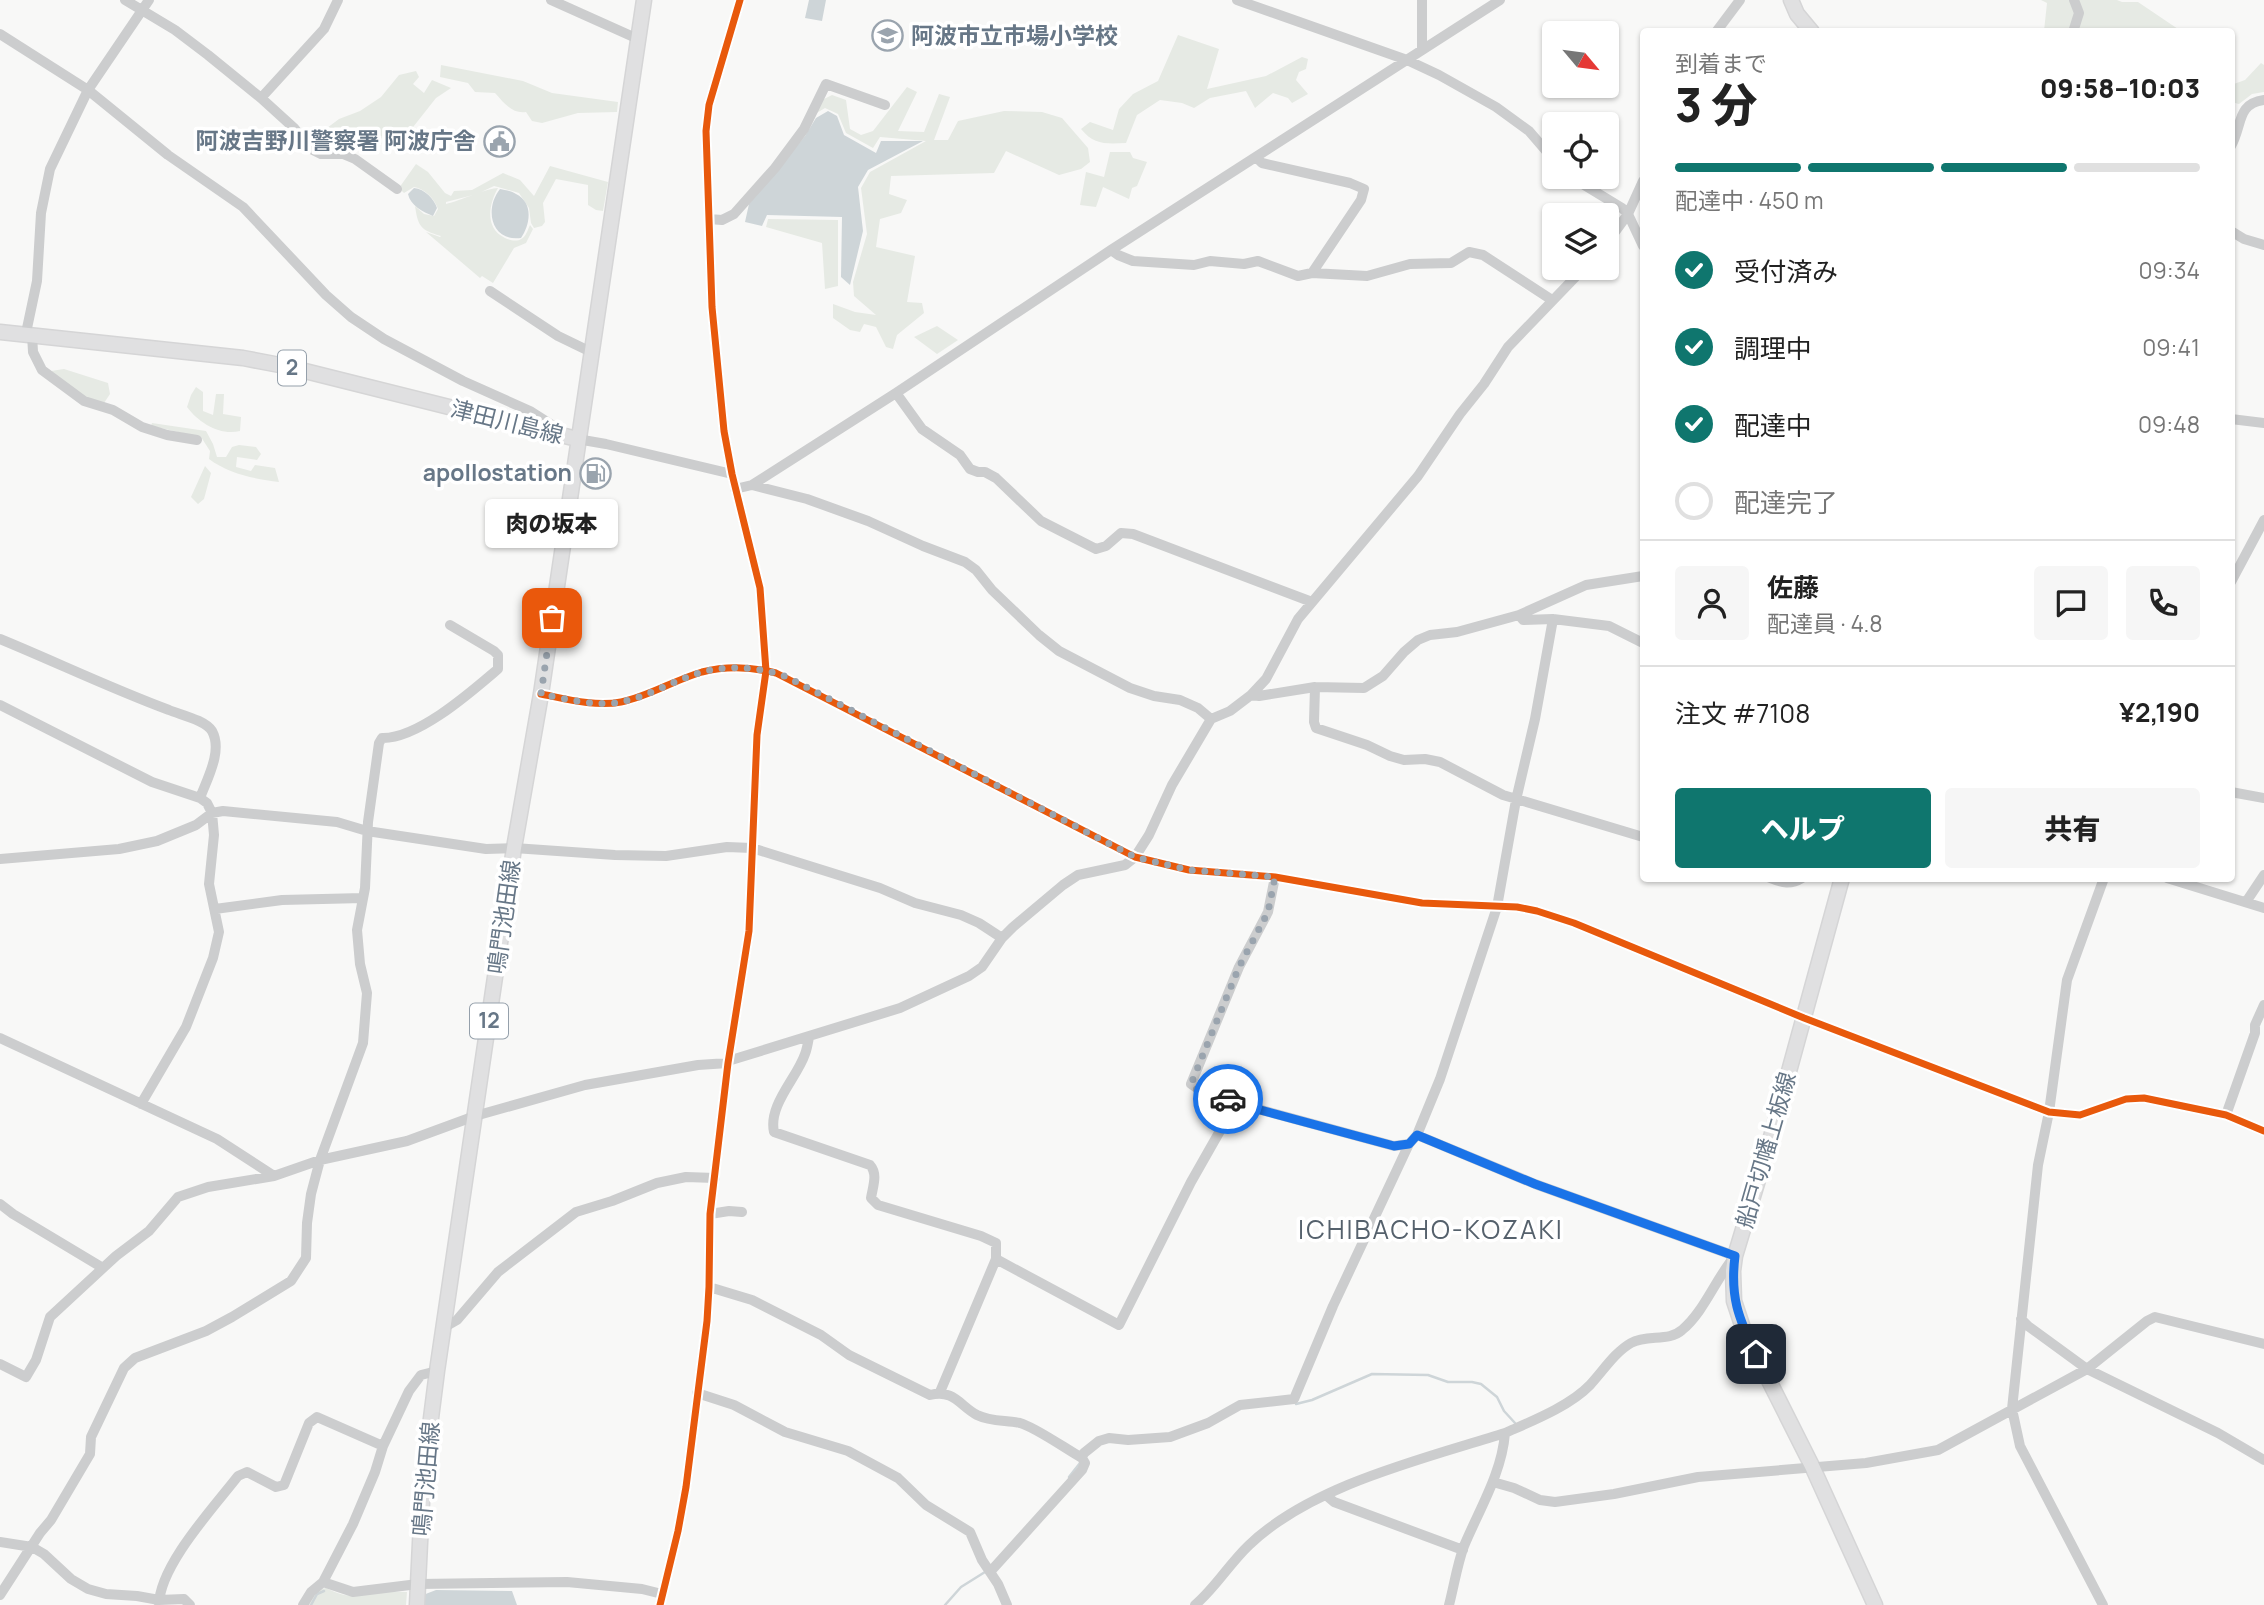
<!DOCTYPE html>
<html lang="ja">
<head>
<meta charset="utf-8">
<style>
	:root { --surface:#fff; --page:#f6f6f6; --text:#222; --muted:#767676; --line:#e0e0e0; --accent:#0f766e }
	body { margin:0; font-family:Manrope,"Noto Sans JP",sans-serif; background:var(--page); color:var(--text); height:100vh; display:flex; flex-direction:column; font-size:26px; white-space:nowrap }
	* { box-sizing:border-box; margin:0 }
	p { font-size:23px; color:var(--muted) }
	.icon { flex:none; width:38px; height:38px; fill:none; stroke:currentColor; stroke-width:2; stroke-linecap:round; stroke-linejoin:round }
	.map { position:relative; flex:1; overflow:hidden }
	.sheet { position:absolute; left:1640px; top:28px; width:595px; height:854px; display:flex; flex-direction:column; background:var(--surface); border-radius:7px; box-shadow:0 2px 5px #0004 }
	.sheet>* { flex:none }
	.needle { width:46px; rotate:119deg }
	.controls { position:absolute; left:1542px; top:21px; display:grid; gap:14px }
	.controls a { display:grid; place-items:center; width:77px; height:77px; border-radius:7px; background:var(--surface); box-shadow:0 2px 5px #0004; font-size:35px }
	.pin { position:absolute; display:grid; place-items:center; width:60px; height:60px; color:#fff; margin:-30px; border-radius:14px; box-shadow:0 4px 10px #0006 }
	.courier { position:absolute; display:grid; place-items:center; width:70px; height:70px; margin:-35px; border:5px solid #1a73e8; border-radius:50%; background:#fff; color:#222; box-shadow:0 2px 9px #0007 }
	.bubble { position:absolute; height:49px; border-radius:7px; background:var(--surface); box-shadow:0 2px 5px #0004; font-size:23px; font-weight:800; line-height:49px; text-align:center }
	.headline em { font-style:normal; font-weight:800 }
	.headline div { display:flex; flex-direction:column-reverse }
	.headline { display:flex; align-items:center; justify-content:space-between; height:119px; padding:0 35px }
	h1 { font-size:46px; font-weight:800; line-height:52px }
	.bar { display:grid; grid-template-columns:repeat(4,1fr); gap:10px 7px; align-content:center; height:84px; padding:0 35px }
	.bar i { height:9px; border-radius:5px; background:var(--line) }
	.bar .active { background:var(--accent) }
	.bar p { grid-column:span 4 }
	.line { display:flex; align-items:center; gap:18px; padding:0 35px; border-top:2px solid var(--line) }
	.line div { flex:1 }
	.round { display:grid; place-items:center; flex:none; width:74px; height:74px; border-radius:7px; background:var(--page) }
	ol { padding:0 35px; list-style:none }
	li { display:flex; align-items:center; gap:21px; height:77px }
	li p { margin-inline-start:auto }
	li .icon { padding:7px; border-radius:50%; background:var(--accent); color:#fff; stroke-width:4 }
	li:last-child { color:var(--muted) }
	li i { width:38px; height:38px; border:4px solid var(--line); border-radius:50% }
	.primary-button { display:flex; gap:14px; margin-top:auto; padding:14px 35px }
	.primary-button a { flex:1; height:80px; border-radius:7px; background:var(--accent); color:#fff; font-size:28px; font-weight:800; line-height:80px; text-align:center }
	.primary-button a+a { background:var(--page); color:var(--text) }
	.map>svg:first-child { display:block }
	.green { fill:#e6eae4 }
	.water { fill:#ced5d8 }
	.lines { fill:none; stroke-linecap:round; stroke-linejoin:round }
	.stream { stroke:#ced5d8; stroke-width:2.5 }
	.major-casing { stroke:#d5d5d6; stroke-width:17 }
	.minor { stroke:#cccdce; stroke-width:10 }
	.major { stroke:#e0e0e1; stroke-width:14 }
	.cycleway-casing { stroke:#fff; stroke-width:11 }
	.cycleway { stroke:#e8590c; stroke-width:7 }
	.done { stroke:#9aa4ae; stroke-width:7; stroke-dasharray:0 12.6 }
	.route { stroke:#1a73e8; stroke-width:9 }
	.labels { text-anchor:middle; stroke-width:7; stroke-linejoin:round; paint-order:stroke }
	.shield { fill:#fff; stroke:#95a0ab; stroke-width:2 }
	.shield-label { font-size:21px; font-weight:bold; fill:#677787 }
	.poi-label { font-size:23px; font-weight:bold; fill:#677787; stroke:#fff; text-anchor:end }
	.street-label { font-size:23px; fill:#677787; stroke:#fff }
	.quarter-label { font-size:26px; letter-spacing:2px; fill:#55616c; stroke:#fff }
</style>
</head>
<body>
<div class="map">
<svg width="2264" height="1605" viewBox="0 0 2264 1605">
	<rect width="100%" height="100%" fill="#f8f8f7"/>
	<path class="green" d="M2041,0H2117L2122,2H2138L2178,29V31L2097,32L2090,29L2044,31L2047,3Z
		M1178,35L1219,49L1207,89L1266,76L1302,57L1308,59L1306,69L1299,72L1296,80L1308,94L1292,103L1288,98L1273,93L1255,108L1246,91L1210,98L1194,108L1182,103L1160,100L1137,115L1126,143C1106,144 1094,145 1081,129L1090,122L1113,130L1119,109L1133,94L1158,81Z
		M2261,63L2264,65V92L2252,94L2239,104L2231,102V85L2245,80Z
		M441,65L523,81L552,93L618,102L617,112L578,113L542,123L532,121L526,112C512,114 504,103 495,93L475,92L468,83L440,77Z
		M416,71L419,77L413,84L424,93L432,80L451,88L436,98L406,136L396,135C379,151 377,140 359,144C354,145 349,149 343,151C329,153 309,151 307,133L327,128L339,119L360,111L381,97L399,75Z
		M907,87L917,92L898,131L924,132L939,94L950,97L934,140H948L958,121L1004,111L1042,112L1062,118L1088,148L1090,162L1081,169L1059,175L1006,151L994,173L891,176L889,194L907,200L901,213L880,219L876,247L915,256L907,302L922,303L924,313L897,335L893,349L886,347L876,327L864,324L860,332L850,330L833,318V304L855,312L876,315L854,296L853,282L867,234L861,188L870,172L926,141L880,137L873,148L846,133L838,114L825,108L815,114L822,100L832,95L846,100L850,129L861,135L873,131Z
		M1110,152H1130L1133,158L1147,162L1137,186L1132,188L1129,199L1103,187L1096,207L1080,205L1086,172L1104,177Z
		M416,164L428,172L445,193L451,196L454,191L472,190L503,173L520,180L534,196L550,166L608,182L603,211L596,210L588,205V185L556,179L543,203L545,222L542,226L534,228L531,223L529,208L519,193L498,187L494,186L477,194L446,202V204C459,201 488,188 498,188C489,204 484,228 505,238C509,240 517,242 521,239C526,237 528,229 530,225L533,229L526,243L514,248L493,283L482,276L480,278L426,232L440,237L441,236C420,230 418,226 415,206L424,214L434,216L438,209C434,198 425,189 414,187L404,193L399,188Z
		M768,219L838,220V286L825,289L822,243L766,227Z
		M937,326L958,340L937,354L914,337Z
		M64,369L108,383L110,394L104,403L84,397L51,371Z
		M196,387L203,392V411L213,415L216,394H224L223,414L241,417L240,431C220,436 199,423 187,407L191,395Z
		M152,423L206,431L213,444L217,457H226L232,447L239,445L256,447L261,454L257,460L237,457L236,467L251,471L255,465L275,468L279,482C255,479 229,474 209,459L210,451L201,437L151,426Z
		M205,466L211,473L204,499L198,504L191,497Z
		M326,1588C353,1601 352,1594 377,1592C387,1591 397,1592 407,1592L406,1605H309C313,1597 316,1589 326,1588Z"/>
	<path class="water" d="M809,0H826L822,21L805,18Z
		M828,111L837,116L844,135L876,153L881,141H923L868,170L858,187L863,231L850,285L841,277L842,217L767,215L762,226L745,222L749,204L805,136L816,118Z
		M414,188C425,189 434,199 437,208L433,216C423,212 410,205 408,194Z
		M500,189C505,190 512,191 516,194C534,203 530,225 521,238C491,242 484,209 500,189Z
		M436,1590L512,1591L517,1605H423V1595Z"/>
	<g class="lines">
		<path class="stream" d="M1296,1404L1312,1400L1372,1374L1428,1375L1448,1382H1472L1481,1384L1497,1397L1504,1411L1515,1423
			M1069,1477L1080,1463
			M311,1605L317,1594L324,1591
			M945,1605L961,1587L985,1572"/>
		<defs>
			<path id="major" d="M1791,0L1797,14L1812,32
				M0,332L243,358L285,366L577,439
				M1842,878L1771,1137L1735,1256L1733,1271L1734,1301L1744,1331L1812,1466L1875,1605
				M417,1605L423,1481L437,1371L514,848L541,694L644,0"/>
		</defs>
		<use href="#major" class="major-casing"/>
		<path class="minor" d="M125,0L175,30L208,55L261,98L294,128L311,149L321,154H343L355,159L397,189
			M551,0L638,39
			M1237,0L1407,60L1439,75L1496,107L1529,131L1554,160
			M1716,32L1740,0
			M2073,32L2079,13L2074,0
			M0,34L88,90L168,155L243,207L326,295L351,317L384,339L463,381L530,411L555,427L561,436
			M1422,50V0
			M261,98L324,29L338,0
			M2231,146C2243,125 2236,104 2264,100
			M1256,157L1262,163L1350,183L1364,189L1361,200L1312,273
			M1571,177L1622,208L1628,214L1643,246
			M709,219L722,220L734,214L775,168L804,129L826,84L885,105
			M2231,231L2244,239L2264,245
			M1606,244L1628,214L1643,181
			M1111,250L1118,255L1133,261L1194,265L1210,261L1244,264L1258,261L1298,276L1312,273L1367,276L1410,264L1451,263L1469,252L1483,255L1552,300
			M490,291L558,336L591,352
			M26,333L37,281L41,213L50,169L88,90L149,0
			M32,334L33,352L42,370L84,401L113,410L142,427L167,435L197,440
			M896,393L922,429L960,455L970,469L978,472H985L996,478L1041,521L1096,549L1106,546L1121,533L1133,534L1312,602
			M2231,419L2264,423
			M577,439L606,444L732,474
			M752,485L807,499L868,521L923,546L965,562L976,570L992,590L1039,635L1059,651L1130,688L1154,696L1180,700L1198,708L1211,719
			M735,489L752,485L896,393L1111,250L1500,0
			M2231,582L2264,520
			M1519,615L1523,620L1553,619L1609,626L1643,643
			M0,639C56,662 112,689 169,710C181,715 205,720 212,731C223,751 207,779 200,798
			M1315,687L1314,722L1316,728L1367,745L1390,756L1404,760L1425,759L1440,762L1503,795L1643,837
			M541,694C566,699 595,707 621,702C650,696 674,680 702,672C726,666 752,667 776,673L1135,857L1189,870L1275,877L1422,903L1517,907L1537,911L1574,923L1804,1018L2049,1112L2080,1115L2126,1099L2144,1098L2226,1115L2264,1131
			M1251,695L1259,696L1315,687L1364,688L1383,676L1404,652L1418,640L1430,635L1457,632L1519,615L1586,585L1643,576
			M0,705L152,782L200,798L207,803L212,813L214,835L209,884L219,932L213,958L186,1027L141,1104
			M2231,792L2264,798
			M0,859L119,849L157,841L196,825L212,813L223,811L337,822L367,831L486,849L514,848L615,855L666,856L727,847L752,848L880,888L915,903L961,915L979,923L1002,938
			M1275,877L1268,912L1239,967L1191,1084C1204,1095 1224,1096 1239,1104L1394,1146L1409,1144
			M1770,878C1782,883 1791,885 1802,878
			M2167,878L2264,908
			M2246,902L2264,875
			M215,909L282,900L363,898
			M809,1037C808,1043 807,1049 805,1054C797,1078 768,1105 774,1132L870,1165C878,1174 873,1186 871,1198L878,1205L981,1236L996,1243V1259L940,1392
			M0,1038L217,1139L274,1176
			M728,1061L900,1008L969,976L982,967L1002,938L1013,927L1063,885L1078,875L1125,865L1135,857L1149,835L1172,785L1211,719L1230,711L1251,695L1266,679L1298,619L1418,476L1460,414L1484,384L1508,347L1584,268
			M2226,1115L2255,1033V1025L2264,1005
			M0,1204L13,1214L103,1268
			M710,1214L729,1211L742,1212
			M996,1259L1119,1325L1191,1182L1233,1108L1239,1104
			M709,1287L752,1300L821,1335L849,1355L930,1395C954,1389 960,1406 977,1415C991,1422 1006,1420 1020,1423C1035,1427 1066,1449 1082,1458L1085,1463L1082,1470L990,1572
			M2021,1319L2028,1326L2087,1369L2218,1433L2264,1460
			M443,1328L457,1320L498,1272L576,1212L612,1201L657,1183L686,1177L715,1178
			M0,1364L26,1377L36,1360L50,1317L116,1256L149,1231L178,1197L208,1187L274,1176L320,1160L407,1141L475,1116L585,1085L698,1065L728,1063
			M697,1393L734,1405L785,1432L848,1451L898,1478L926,1505L970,1532L982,1560L998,1584L1007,1605
			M1082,1458L1084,1453L1099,1441L1109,1438L1128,1440L1170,1437L1208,1423L1240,1405L1294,1399L1333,1306L1409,1144L1417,1135L1440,1079L1497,907L1516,800L1535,719L1553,619
			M1493,1482L1514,1488L1540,1500L1555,1502L1614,1494L1698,1477L1866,1463L1938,1450L2087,1369L2147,1321L2155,1317L2264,1344
			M1327,1496L1334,1502L1463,1550
			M0,1542L32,1547L44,1554L71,1579L88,1589L106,1594L137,1596L159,1600L184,1599L190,1605
			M323,1582L353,1592L418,1584L567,1582L642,1589L662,1594
			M0,1595L40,1533L51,1520L90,1454L91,1437L124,1368L135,1358L206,1331L232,1317L291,1281L306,1258L307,1223L311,1194L320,1160L363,1043L367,993L360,964L357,930L365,888L368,822L379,743L382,738C418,739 471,692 498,669V655L494,651L450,625
			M159,1605C159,1566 214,1507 238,1476L247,1472L276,1487L284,1485L309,1423L317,1417L383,1446
			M303,1605L311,1592L323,1582L353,1524L375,1472L383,1446L409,1391L421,1375L437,1371
			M660,1605L678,1531L686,1487L707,1321L709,1287L710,1214L728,1063L749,931L757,735L766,671L760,588L732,474L724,431L712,307L706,131L709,105L740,0
			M1195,1605C1216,1587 1229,1564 1249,1545C1312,1485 1423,1459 1505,1433C1532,1421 1570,1406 1590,1385C1603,1371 1615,1352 1631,1343C1647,1334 1669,1342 1682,1330C1704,1312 1716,1278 1735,1256L1535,1184L1417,1135
			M1449,1605C1454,1586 1457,1565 1464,1546C1479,1510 1502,1473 1505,1433
			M2103,1605L2020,1446L2012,1409L2038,1165L2049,1112L2067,980L2104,878"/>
		<use href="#major" class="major"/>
		<defs>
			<path id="cycleway" d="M541,694C566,699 595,707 621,702C650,696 674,680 702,672C726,666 752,667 776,673L1135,857L1189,870L1275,877L1422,903L1517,907L1537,911L1574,923L1804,1018L2049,1112L2080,1115L2126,1099L2144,1098L2226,1115L2264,1131
				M660,1605L678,1531L686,1487L707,1321L709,1287L710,1214L728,1063L749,931L757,735L766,671L760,588L732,474L724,431L712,307L706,131L709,105L740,0"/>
		</defs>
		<use href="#cycleway" class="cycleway-casing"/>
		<use href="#cycleway" class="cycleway"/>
	</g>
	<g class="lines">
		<path class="done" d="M552,618L541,694C566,699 596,707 621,702C650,696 674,680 702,672C730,665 761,667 787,677L1135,857L1189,870L1275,877L1268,912L1239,967L1191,1084L1196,1089L1228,1099"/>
		<path class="route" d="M1228,1099L1238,1104L1394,1146L1409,1144L1417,1135L1535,1184L1735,1256C1730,1296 1738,1318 1756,1354"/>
	</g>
	<defs>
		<symbol id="school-ring" viewBox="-11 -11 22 22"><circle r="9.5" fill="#fff" stroke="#9aa4ae" stroke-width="1.5"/><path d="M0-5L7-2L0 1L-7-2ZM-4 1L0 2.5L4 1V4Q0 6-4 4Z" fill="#9aa4ae"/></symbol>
		<symbol id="civic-ring" viewBox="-11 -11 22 22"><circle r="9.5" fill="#fff" stroke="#9aa4ae" stroke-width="1.5"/><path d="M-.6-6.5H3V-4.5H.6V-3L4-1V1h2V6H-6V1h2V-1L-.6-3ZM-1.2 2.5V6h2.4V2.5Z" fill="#9aa4ae"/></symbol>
		<symbol id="fuel-ring" viewBox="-11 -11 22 22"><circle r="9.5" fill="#fff" stroke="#9aa4ae" stroke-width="1.5"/><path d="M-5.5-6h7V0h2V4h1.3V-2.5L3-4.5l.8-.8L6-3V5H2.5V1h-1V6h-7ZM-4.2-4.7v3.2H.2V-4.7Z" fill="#9aa4ae"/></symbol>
	</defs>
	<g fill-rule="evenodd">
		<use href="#school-ring" x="870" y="18" width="35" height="35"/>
		<use href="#civic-ring" x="482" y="124" width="35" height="35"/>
		<use href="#fuel-ring" x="578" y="456" width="35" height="35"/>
	</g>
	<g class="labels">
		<g class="shield">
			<rect x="278" y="350.5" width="28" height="35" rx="5"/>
			<rect x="470" y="1003.5" width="38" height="35" rx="5"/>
		</g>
		<g class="shield-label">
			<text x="292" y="375">2</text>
			<text x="489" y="1028">12</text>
		</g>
		<g class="poi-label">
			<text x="911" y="44" text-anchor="start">阿波市立市場小学校</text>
			<text x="476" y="149">阿波吉野川警察署 阿波庁舎</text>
			<text x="572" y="481">apollostation</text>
		</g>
		<g class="street-label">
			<text transform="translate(507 422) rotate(14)" y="8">津田川島線</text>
			<text transform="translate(504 917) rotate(-82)" y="8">鳴門池田線</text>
			<text transform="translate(1766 1150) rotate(-74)" y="8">船戸切幡上板線</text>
			<text transform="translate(426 1479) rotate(-85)" y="8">鳴門池田線</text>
		</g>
		<g class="quarter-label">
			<text x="1431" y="1239">ICHIBACHO-KOZAKI</text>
		</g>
	</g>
</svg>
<div class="controls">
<a><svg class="needle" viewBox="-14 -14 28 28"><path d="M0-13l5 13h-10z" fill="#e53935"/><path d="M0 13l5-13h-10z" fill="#767676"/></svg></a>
<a><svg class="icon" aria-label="locate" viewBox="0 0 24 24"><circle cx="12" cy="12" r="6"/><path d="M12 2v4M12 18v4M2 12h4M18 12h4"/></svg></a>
<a><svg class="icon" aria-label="layers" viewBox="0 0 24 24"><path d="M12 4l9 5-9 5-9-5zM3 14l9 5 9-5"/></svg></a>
</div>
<div class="pin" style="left:552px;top:618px;background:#ea580c"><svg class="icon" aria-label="bag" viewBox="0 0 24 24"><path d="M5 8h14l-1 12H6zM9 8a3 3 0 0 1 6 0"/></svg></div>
<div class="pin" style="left:1756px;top:1354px;background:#1f2937"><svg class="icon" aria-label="home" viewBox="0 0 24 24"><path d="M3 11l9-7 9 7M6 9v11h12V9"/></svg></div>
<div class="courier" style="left:1228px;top:1099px"><svg class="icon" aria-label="car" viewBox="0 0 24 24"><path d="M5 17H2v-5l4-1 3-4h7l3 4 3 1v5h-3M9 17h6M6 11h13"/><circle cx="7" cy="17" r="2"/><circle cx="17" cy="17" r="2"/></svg></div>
<div class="bubble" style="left:485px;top:499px;width:133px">肉の坂本</div>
<section class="sheet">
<div class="headline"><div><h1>3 分</h1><p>到着まで</p></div><em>09:58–10:03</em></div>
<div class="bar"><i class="active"></i><i class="active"></i><i class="active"></i><i></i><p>配達中 · 450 m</p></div>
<ol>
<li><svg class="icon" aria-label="check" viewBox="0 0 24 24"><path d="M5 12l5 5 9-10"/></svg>受付済み<p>09:34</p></li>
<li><svg class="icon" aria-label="check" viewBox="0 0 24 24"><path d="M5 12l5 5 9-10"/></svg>調理中<p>09:41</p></li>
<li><svg class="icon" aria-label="check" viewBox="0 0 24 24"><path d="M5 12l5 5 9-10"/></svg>配達中<p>09:48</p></li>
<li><i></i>配達完了</li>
</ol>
<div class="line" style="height:126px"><a class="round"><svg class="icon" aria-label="person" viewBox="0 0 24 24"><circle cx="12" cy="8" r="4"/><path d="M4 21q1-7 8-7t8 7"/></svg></a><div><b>佐藤</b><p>配達員 · 4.8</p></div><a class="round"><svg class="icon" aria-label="chat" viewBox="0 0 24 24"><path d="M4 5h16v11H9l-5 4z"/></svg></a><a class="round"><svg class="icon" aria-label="phone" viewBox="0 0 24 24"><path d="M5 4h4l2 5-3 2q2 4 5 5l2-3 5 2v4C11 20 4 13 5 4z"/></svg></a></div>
<div class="line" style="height:91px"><div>注文 #7108</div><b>¥2,190</b></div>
<div class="primary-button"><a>ヘルプ</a><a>共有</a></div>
</section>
</div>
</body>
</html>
